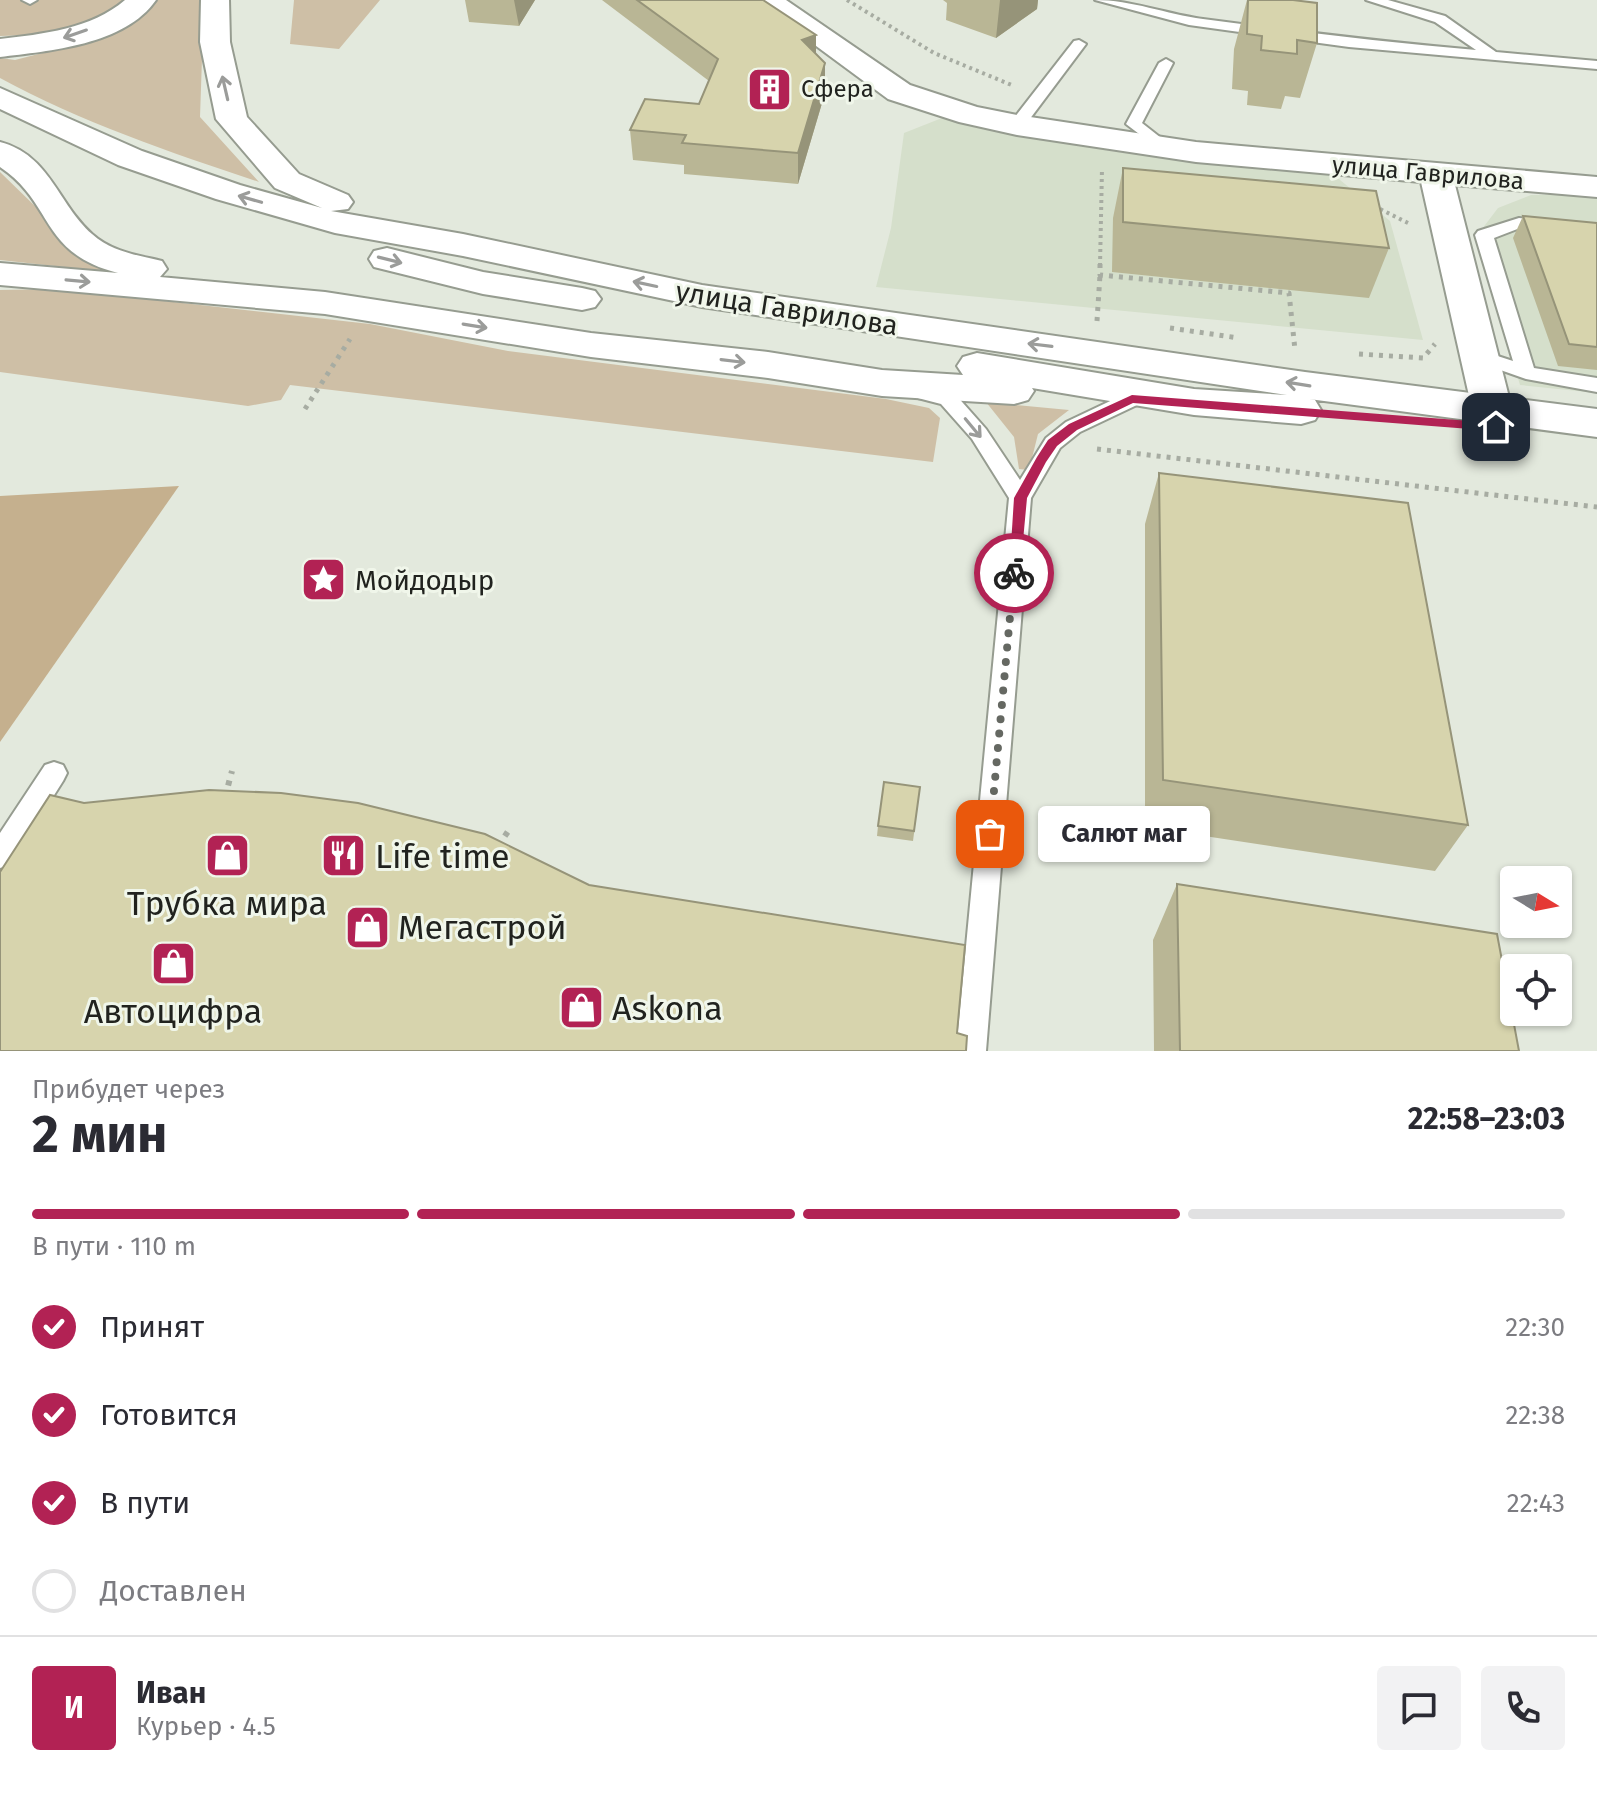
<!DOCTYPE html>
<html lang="ru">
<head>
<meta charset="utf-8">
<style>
	:root { --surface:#fff; --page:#f2f2f3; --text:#2b2b33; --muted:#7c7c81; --line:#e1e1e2; --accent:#b22254 }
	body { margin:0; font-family:"Fira Sans",sans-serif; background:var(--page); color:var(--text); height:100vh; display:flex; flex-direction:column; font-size:30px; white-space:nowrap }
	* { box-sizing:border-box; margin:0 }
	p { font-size:26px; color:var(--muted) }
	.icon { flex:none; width:44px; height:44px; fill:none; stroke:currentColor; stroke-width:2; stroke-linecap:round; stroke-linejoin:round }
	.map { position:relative; height:1051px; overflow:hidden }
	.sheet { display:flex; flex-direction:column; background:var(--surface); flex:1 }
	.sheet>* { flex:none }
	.needle { width:52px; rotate:100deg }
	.controls { position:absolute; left:1500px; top:866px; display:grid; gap:16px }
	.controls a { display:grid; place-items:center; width:72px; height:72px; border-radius:8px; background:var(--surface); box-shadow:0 2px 6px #0004; font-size:40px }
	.pin { position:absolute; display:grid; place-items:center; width:68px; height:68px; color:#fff; margin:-34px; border-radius:16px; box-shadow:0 4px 12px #0006 }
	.courier { position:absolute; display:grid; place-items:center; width:80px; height:80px; margin:-40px; border:6px solid #b22254; border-radius:50%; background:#fff; color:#222; box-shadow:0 2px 10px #0007 }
	.bubble { position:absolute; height:56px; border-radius:8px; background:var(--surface); box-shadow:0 2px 6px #0004; font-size:26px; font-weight:700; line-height:56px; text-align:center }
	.summary em { font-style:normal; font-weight:700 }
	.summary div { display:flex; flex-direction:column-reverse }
	.summary { display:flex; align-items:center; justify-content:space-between; height:136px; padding:0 32px }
	h1 { font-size:52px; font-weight:700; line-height:60px }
	.bar { display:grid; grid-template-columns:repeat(4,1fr); gap:12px 8px; align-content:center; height:96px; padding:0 32px }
	.bar i { height:10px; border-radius:6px; background:var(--line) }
	.bar .selected { background:var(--accent) }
	.bar p { grid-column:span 4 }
	.line { display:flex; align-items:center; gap:20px; padding:0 32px; border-top:2px solid var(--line) }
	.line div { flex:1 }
	.round { display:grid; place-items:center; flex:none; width:84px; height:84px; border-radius:8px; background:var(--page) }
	ol { padding:0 32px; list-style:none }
	li { display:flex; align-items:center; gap:24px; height:88px }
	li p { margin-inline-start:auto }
	li .icon { padding:8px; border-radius:50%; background:var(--accent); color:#fff; stroke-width:4 }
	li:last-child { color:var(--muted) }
	li i { width:44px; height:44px; border:4px solid var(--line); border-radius:50% }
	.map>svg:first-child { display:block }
	.built { fill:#d5dfcb }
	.green { fill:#cebfa6 }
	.forest { fill:#c5b08e }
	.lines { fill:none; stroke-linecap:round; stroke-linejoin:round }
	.lane-casing { stroke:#969c90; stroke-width:4 }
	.street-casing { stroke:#969c90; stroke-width:4 }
	.secondary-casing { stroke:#969c90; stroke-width:4 }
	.path-far2 { stroke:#a7aca2; stroke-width:4; stroke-dasharray:3 4; stroke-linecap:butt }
	.path-far1 { stroke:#a7aca2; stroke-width:5; stroke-dasharray:4 6; stroke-linecap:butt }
	.path { stroke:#a7aca2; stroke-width:6; stroke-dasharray:5 7; stroke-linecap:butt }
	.lane { fill:#fff; fill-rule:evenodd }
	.street { fill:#fff; fill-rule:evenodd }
	.secondary { fill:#fff; fill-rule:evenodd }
	.wall { fill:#b9b695 }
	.shaded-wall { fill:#969479 }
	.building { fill:#d7d4ad; stroke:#969479; stroke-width:2 }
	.oneway { stroke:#9b9c9a }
	.route { fill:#b22254 }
	.done { stroke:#656862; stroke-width:8; stroke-dasharray:0 14.4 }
	.labels { text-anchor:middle; stroke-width:6; stroke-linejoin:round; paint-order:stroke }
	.far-poi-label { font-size:24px; fill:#21231f; stroke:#f0f6ea; text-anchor:start }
	.far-street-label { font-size:24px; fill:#21231f; stroke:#f0f6ea }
	.street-label { font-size:28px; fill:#21231f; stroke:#f0f6ea }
	.poi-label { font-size:28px; fill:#21231f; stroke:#f0f6ea; text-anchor:start }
	.near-poi-label { font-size:34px; fill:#21231f; stroke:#f0f6ea; text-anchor:start }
</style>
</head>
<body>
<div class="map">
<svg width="1597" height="1051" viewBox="0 0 1597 1051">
	<rect width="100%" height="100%" fill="#e3e9dd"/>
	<path class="built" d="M942,118L1111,151L1334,175L1390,221L1423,340L876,287L891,228L904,133Z
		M1582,194L1597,196V393L1520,385L1479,246L1482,229L1498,208L1531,195Z"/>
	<path class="green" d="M0,0H129C100,30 39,35 0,36Z
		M154,0H204L200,117L259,182C172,153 81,122 0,78V58L15,60L93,40Z
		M294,0H380L339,49L290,44Z
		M0,172L38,209L69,250L128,274L0,260Z
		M58,289L370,324L508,351L886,399L929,408L940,418L933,462L290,385L281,400L248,406L0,372V290Z
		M986,402L1069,410L1038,434L1029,470L1019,469L1014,437Z"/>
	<path class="forest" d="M179,486L0,742V496Z"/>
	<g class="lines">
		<defs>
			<path id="lane" d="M22,0H37L30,4Z
				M1095,0C1132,0 1166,14 1203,19C1294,31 1384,42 1476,50L1435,22L1366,0H1388L1445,16L1496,52L1597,61V69L1349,47L1189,25Z
				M1079,40L1086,44L1023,128H1011V122L1074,41Z
				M1166,59L1173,63L1142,123L1170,145V151L1164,153L1126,124L1159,63Z
				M1519,218L1597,226V236L1520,228L1494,238L1534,368L1597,378V392L1526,379L1472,360L1469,356L1479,350L1513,361L1475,235L1478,231Z
				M921,385L955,394L986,429L1020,480L1046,438L1066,422L1125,394L1132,392L1142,399L1139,404L1080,432L1060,448L1031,498L986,1051H956L1009,498L972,439L941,404L914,397L911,392L914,387Z
				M54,762L63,765L67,773L63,781L10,865L0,868V833L45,765Z"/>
			<path id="street" d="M754,0H786L910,85L977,107L1017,115L1196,142L1597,177V197L1455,185L1512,409L1506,419L1492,423L1478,419L1472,409L1421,182L1196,162L1017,135L959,122L888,99Z"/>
			<path id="secondary" d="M125,0H156C125,45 49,51 0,57V39C43,34 91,29 125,0Z
				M201,0H229L230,42L247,117L299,174L348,195L353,202L348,209L331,211L463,234L702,285L1305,372L1597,409V437L1309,399L1315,400L1321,410L1315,420L1301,424L1194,415L1032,388L1034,391L1028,400L1014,404L882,396L768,378L591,357L325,314L0,285V263L118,273C39,253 55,204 0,167V142C50,155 58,204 92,234C112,252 137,255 162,261L167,269L160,277L325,292L591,333L768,352L882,370L963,375L957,366L963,357L977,353L1194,389L1287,395L702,307L463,256L335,233L216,199L118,165L0,109V88L142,151L240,185L322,208L275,188L216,119L200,42Z
				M387,248L483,272L582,288L595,291L601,299L595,307L582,310L483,294L374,267L369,259L374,251Z"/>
		</defs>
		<use href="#lane" class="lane-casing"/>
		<use href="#street" class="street-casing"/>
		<use href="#secondary" class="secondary-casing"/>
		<path class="path-far2" d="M847,0L934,53L1014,86
			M1374,206L1408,223
			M1100,266L1102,168"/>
		<path class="path-far1" d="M1100,264V275L1289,293L1295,350
			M1097,321L1100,275
			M1170,328L1239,338
			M1359,354L1423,358L1435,344
			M305,409L350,339
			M1097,449L1597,507"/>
		<path class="path" d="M225,797L232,771
			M498,846L511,827"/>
		<use href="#lane" class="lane"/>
		<use href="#street" class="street"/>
		<use href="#secondary" class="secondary"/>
	</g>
	<path class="wall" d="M465,0H535L519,26L469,22Z
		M602,0H763L825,63V93L798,184L684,174V165L633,160L630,130L699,104L709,81Z
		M943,0H1038L1037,9L996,38L946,20L947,3Z
		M1247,0H1293L1317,43L1300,98L1285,96L1281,109L1247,105L1248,91L1232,89L1234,49Z
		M1123,168L1389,248L1369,298L1112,272L1113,218Z
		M1523,216L1597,223V370L1558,366L1513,238Z
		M1159,473L1468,825L1435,871L1145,827V524Z
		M920,787L913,841L877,836L878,826Z
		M1177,884L1519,1051H1154L1153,940Z"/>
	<path class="shaded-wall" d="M514,0H535L519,26Z
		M1000,0H1038L1037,9L996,38Z
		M816,35V64L802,40Z
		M825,63V93L798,184V153Z"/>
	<path class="building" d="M637,0H763L816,35L802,40L825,63L798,153L682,143L686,135L630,130L645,99L699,104L718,59Z
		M1248,0H1293L1317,3V43L1297,40V54L1261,50L1262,36L1247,34Z
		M1123,168L1376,191L1389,248L1123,222Z
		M1523,216L1597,223V347L1569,344Z
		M1159,473L1408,503L1468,825L1163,780Z
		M884,782L920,787L914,831L878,826Z
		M209,790L281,793L358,803L485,834L589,885L965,945L957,1033L967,1036L966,1051H0V872L50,795L84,803Z
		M1177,884L1497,934L1519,1051H1180Z"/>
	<defs><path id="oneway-shaft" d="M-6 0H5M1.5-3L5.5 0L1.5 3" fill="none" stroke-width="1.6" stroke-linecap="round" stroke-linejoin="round" transform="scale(2)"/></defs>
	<g class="oneway">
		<use href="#oneway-shaft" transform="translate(75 34) rotate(161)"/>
		<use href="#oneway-shaft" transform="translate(225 88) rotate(-103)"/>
		<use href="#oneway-shaft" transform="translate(250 199) rotate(-164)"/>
		<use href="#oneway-shaft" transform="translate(390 260) rotate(14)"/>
		<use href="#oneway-shaft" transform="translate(78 281) rotate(5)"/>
		<use href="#oneway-shaft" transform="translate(645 284) rotate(-168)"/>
		<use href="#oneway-shaft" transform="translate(475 326) rotate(9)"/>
		<use href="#oneway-shaft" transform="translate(1040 345) rotate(-173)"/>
		<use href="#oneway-shaft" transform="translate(733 361) rotate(7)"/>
		<use href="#oneway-shaft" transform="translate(1298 384) rotate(-171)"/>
		<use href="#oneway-shaft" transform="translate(973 428) rotate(50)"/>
	</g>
	<path class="route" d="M1132,395L1496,423L1502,427L1496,431L1133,403L1077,430L1057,446L1046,462L1027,498L1020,573L1014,578L1009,576L1014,498L1037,457L1048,440L1069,424Z"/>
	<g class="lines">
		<path class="done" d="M990,834L1014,573"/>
	</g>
	<defs>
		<symbol id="building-square" viewBox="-11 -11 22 22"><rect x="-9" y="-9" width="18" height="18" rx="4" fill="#b22254" stroke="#f0f6ea"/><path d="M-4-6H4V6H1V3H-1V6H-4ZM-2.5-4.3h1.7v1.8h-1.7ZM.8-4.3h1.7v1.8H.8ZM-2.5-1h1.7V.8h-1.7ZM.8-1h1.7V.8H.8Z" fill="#fff"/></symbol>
		<symbol id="sight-square" viewBox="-11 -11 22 22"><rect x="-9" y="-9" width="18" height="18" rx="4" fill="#b22254" stroke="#f0f6ea"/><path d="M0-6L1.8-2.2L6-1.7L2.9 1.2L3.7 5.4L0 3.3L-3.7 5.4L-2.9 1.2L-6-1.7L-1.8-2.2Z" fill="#fff"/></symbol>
		<symbol id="shop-square" viewBox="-11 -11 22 22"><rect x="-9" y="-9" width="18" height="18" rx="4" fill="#b22254" stroke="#f0f6ea"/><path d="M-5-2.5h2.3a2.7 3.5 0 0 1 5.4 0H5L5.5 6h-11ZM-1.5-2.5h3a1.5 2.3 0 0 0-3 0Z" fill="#fff"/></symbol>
		<symbol id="restaurant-square" viewBox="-11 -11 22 22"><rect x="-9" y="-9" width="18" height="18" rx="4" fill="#b22254" stroke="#f0f6ea"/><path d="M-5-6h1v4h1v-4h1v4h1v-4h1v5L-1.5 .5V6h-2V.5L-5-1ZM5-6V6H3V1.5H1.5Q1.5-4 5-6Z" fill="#fff"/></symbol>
	</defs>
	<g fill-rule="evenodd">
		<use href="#building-square" x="744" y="64" width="51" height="51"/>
		<use href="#sight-square" x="298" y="554" width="51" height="51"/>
		<use href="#shop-square" x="202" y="830" width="51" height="51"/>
		<use href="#restaurant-square" x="318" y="830" width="51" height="51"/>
		<use href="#shop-square" x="342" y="902" width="51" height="51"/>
		<use href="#shop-square" x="148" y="938" width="51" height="51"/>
		<use href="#shop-square" x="556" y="982" width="51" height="51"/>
	</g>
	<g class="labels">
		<g class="far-poi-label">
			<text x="801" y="97">Сфера</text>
		</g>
		<g class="far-street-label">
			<text transform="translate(1428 173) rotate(5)" y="8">улица Гаврилова</text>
		</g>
		<g class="street-label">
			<text transform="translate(787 308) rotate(9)" y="10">улица Гаврилова</text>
		</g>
		<g class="poi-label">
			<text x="355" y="590">Мойдодыр</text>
		</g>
		<g class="near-poi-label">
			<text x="375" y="868">Life time</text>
			<text x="227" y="915" text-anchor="middle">Трубка мира</text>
			<text x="398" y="939">Мегастрой</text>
			<text x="612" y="1020">Askona</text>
			<text x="173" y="1023" text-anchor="middle">Автоцифра</text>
		</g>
	</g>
</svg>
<div class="controls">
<a><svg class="needle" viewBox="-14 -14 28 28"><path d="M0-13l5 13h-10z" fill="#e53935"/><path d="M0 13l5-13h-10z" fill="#7c7c81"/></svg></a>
<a><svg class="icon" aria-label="locate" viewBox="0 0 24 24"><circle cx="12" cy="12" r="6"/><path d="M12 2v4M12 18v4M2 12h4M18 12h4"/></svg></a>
</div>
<div class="pin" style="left:990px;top:834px;background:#ea580c"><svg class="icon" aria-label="bag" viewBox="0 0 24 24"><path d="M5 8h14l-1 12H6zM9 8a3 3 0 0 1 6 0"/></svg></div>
<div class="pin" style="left:1496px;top:427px;background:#1f2937"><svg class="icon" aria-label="home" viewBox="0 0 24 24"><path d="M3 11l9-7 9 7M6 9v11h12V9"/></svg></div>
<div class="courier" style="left:1014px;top:573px"><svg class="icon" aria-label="bike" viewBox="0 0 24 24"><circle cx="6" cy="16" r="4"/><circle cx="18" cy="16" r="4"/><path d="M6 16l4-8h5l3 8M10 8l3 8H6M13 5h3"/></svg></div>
<div class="bubble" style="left:1038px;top:806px;width:172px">Салют маг</div>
</div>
<section class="sheet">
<div class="summary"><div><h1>2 мин</h1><p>Прибудет через</p></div><em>22:58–23:03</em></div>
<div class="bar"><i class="selected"></i><i class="selected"></i><i class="selected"></i><i></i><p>В пути · 110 m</p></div>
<ol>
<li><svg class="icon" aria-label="check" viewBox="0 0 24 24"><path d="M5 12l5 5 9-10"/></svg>Принят<p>22:30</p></li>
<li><svg class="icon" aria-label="check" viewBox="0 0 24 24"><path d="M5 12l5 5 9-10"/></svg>Готовится<p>22:38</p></li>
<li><svg class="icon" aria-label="check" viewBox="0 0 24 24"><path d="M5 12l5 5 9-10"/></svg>В пути<p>22:43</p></li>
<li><i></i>Доставлен</li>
</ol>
<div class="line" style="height:144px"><b class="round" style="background:var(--accent);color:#fff">И</b><div><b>Иван</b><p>Курьер · 4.5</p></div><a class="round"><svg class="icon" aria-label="chat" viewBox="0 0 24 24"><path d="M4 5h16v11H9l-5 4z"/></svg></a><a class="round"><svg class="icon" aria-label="phone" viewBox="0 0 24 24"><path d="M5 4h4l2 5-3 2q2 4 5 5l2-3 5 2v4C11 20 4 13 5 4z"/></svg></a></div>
</section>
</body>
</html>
